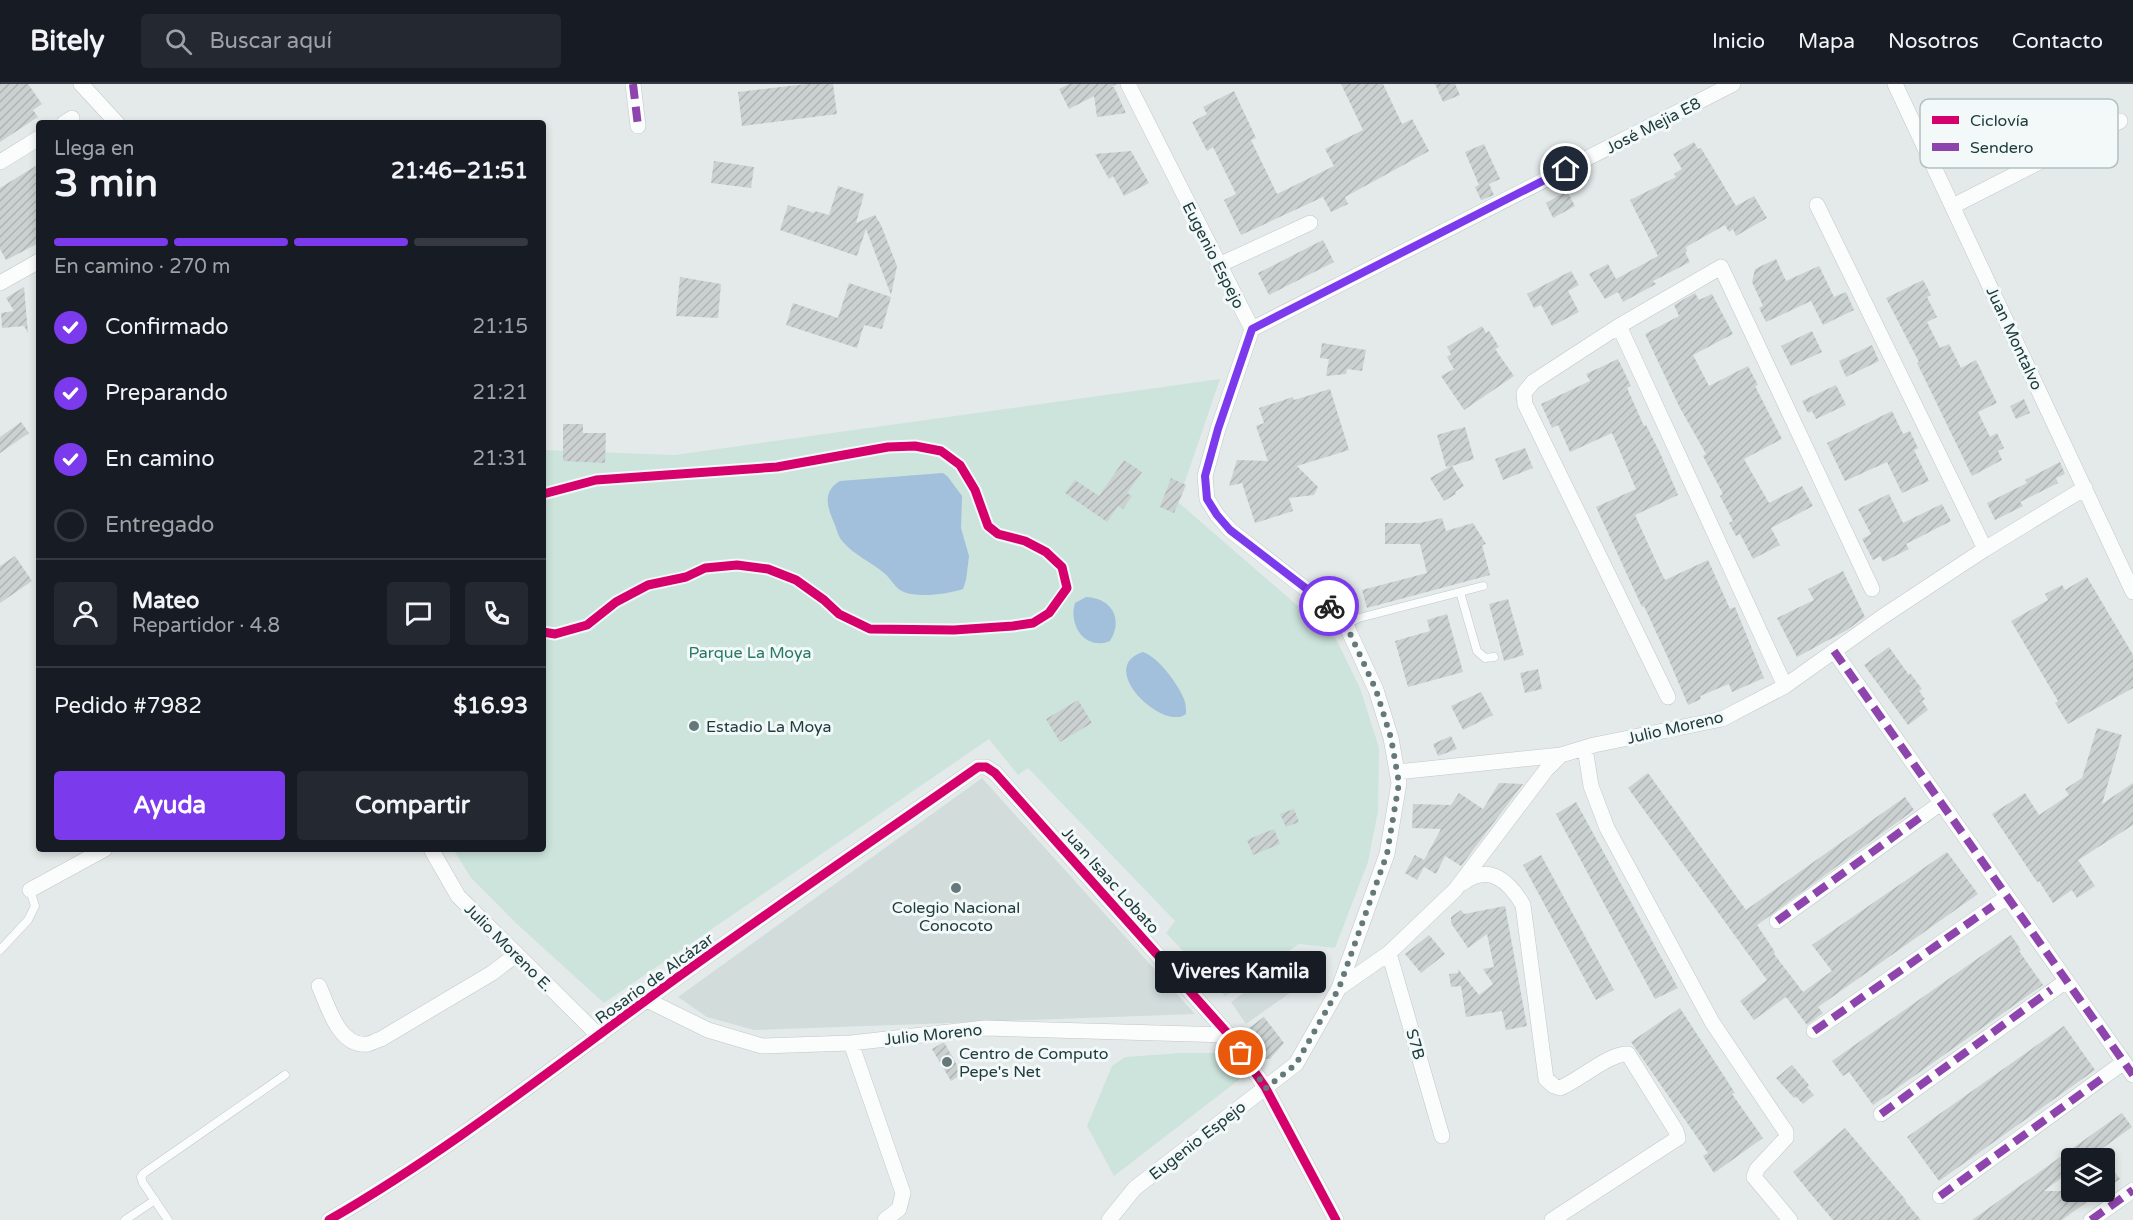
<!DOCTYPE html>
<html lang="es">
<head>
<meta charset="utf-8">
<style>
	:root { --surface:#171b24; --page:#242831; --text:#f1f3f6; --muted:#9ea1a6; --line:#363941; --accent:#7c3aed }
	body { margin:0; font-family:"Varela Round",sans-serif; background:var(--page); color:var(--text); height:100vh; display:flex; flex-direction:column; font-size:22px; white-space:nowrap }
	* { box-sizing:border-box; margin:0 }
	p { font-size:20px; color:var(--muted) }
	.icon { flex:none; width:33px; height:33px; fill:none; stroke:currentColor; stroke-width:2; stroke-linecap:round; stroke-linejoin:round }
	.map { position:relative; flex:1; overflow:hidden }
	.drawer { position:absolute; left:36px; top:36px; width:510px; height:732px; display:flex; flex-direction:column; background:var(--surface); border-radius:6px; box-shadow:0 3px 9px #0003 }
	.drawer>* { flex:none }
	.buttons { position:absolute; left:2061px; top:1064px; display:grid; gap:12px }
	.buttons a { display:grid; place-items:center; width:54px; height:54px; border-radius:6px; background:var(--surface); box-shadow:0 3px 9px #0003; font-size:30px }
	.pin { position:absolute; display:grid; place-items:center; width:51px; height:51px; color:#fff; margin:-26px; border:3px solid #fff; border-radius:50%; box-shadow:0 2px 6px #0007 }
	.courier { position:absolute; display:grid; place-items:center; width:60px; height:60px; margin:-30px; border:4px solid #7c3aed; border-radius:50%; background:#fff; color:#222; box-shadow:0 2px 8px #0007 }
	.bubble { position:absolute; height:42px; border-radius:6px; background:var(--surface); box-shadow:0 3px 9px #0003; font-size:20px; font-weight:700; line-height:42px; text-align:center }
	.headline em { font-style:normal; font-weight:700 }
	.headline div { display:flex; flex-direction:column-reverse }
	.headline { display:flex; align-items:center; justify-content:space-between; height:102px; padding:0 18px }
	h1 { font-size:39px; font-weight:700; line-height:45px }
	.bar { display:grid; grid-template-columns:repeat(4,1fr); gap:9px 6px; align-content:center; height:72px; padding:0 18px }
	.bar i { height:8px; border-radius:4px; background:var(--line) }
	.bar .current { background:var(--accent) }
	.bar p { grid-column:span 4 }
	.line { display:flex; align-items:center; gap:15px; padding:0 18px; border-top:2px solid var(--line) }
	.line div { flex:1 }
	.round { display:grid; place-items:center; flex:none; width:63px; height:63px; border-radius:6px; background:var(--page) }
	ol { padding:0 18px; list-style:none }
	li { display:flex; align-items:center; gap:18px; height:66px }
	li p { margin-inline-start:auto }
	li .icon { padding:6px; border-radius:50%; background:var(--accent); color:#fff; stroke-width:4 }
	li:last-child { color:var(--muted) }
	li i { width:33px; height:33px; border:3px solid var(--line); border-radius:50% }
	.button { display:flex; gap:12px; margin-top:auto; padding:12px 18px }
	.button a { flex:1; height:69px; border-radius:6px; background:var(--accent); color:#fff; font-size:24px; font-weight:700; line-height:69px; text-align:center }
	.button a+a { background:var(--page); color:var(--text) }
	header { display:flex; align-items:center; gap:36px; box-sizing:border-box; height:84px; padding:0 30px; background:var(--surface); border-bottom:2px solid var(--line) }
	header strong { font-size:28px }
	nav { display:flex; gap:33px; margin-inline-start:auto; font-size:21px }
	.search { width:420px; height:54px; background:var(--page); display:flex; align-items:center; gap:15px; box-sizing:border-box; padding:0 21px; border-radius:6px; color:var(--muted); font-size:22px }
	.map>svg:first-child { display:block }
	.built { fill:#d1dcdb }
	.park { fill:#cce4dc }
	.water { fill:#a2bfdb }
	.building { fill:url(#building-hatch) }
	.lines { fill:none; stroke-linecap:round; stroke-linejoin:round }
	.lane-casing { stroke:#c1c7c7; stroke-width:9 }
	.street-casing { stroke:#c1c7c7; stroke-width:16 }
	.lane { stroke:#fbfcfc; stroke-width:8 }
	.street { stroke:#fbfcfc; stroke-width:15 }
	.quiet { stroke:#8e44ad; stroke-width:8; stroke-dasharray:15 8; stroke-linecap:butt }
	.cycleway-casing { stroke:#f2f9f8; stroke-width:13 }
	.cycleway { stroke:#d6006c; stroke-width:9 }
	.done { stroke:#65797b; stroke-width:6; stroke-dasharray:0 10.8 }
	.route { stroke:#7c3aed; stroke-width:8 }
	.poi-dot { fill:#65797b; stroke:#f2f9f8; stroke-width:2 }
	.labels { text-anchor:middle; stroke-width:6; stroke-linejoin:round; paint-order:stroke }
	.street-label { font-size:16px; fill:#203c3f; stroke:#f2f9f8 }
	.park-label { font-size:16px; fill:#287863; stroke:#f2f9f8 }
	.poi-label { font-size:16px; fill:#203c3f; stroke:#f2f9f8; text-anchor:start }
	.key { fill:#f2f9f8; stroke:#b3c0c0; stroke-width:1.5 }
	.key-label { font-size:16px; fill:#203c3f }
</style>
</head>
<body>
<header>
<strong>Bitely</strong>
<div class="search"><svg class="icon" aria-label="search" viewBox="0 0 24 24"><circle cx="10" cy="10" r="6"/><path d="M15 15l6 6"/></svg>Buscar aquí</div>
<nav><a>Inicio</a><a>Mapa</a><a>Nosotros</a><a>Contacto</a></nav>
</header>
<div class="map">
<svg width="2133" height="1136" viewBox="0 0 2133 1136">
	<defs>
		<pattern id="building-hatch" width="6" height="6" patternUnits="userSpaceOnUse" patternTransform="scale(1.5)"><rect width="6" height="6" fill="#cbd1d0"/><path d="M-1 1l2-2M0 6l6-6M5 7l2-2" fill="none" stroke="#aeb4b4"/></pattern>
	</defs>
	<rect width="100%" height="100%" fill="#e4eaea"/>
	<path class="built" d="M982,694L1195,930L754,946L707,933L678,913Z
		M1299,869L1315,891L1246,940L1231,918Z"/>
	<path class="park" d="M1220,295L1178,418L1336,555L1360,604L1379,664L1378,727L1368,778L1335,864L1299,860L1225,912L1166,849L1175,837L1028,684L1018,691L989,655L604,919L518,841L471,794L453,765H543V366L675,371Z
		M1182,969H1218L1240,995L1114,1092L1087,1042L1112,982L1125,973Z"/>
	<path class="water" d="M943,389L948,393L962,412L961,444L969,472L966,496L963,505C948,510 918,514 904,508C895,505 891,494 884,489C871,478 854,471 843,458C839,454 837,447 835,441C828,425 821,408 840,397Z
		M1086,513C1111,514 1124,534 1110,557C1086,567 1068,542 1075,519Z
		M1143,568C1158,573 1178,600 1184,615C1186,620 1186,626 1186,630C1184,631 1181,633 1178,633C1152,636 1099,582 1143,568Z"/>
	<path class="building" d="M0,0H28L42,20L33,26L38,33L0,58Z
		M806,0H833L837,30L742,42L738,8Z
		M1069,0H1117L1111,3H1114L1126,29L1097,33L1094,12L1069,25L1059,5Z
		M1341,0H1383L1402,40L1412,35L1429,67L1345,113L1348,120L1331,128L1323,113L1241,151L1224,116L1236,110L1213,63L1207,67L1192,38L1207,30L1203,23L1234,7L1256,54L1251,56L1277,110L1334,82L1325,65L1363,46Z
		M1435,0H1455L1460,11L1443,18Z
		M1694,58L1698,65L1701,64L1736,122L1754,112L1767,134L1736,152L1733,145L1729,148L1725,141L1686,163L1687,167L1685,168L1690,178L1653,197L1656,200L1623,218L1618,208L1605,215L1589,190L1608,180L1616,195L1658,172L1630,116L1676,93L1674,90L1682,85L1673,70Z
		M1484,60L1500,95L1489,100L1494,111L1481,116L1475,103L1479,101L1465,68Z
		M1131,67L1149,99L1124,112L1113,92L1109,95L1095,70Z
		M714,77L754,83L751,104L711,99Z
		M39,80V159L6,176L0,165V104Z
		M838,102L864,110L856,139L875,131L881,141L897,182L891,211L866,145L857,172L780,146L788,121L814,129L815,127L829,131Z
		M1567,107L1575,122L1553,134L1546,119Z
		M1323,156L1334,178L1269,211L1258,189Z
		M1776,175L1786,197L1819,182L1834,213L1846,208L1854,226L1823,241L1811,217L1766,238L1759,224L1763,222L1752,198L1755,185Z
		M1571,187L1579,201L1568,207L1579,228L1552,242L1541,221L1534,224L1527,210Z
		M680,193L721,200L718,234L676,232Z
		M1923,196L1931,211L1927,213L1937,233L1927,238L1940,264L1949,260L1961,284L1976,276L1997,319L1978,328L1990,353L1997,349L2004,364L1998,367L2002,376L1972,392L1917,279L1919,278L1886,214Z
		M849,199L891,213L882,245L864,241L857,264L786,241L793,219L838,234Z
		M24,203L28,249L24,242L2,244L1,229L14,227L6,214Z
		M1695,209L1699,216L1712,210L1733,250L1693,271L1709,302L1748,282L1758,301L1755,302L1782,355L1744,375L1769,419L1802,402L1813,422L1771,444L1780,461L1753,475L1740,450L1736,452L1729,439L1733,437L1720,412L1723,410L1703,372L1706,370L1680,324L1645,250L1679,232L1674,221Z
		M1482,242L1486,249L1489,247L1499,263L1495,265L1514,292L1464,326L1441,292L1454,285L1447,273L1451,270L1447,263Z
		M1812,247L1822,268L1791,282L1781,262Z
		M1322,259L1366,266L1362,287L1347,285L1346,290L1326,292L1329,275L1320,274Z
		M1872,261L1879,277L1846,293L1839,277Z
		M1618,275L1631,302L1627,304L1644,342L1646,341L1661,371L1678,411L1635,431L1659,484L1665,496L1708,476L1730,525L1735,523L1764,594L1732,608L1729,600L1700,612L1701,615L1688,621L1668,574L1644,522L1642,523L1596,423L1636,405L1612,349L1570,368L1558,341L1552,344L1541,320L1590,297L1586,290Z
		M1836,301L1846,321L1816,335L1812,327L1808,329L1802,317Z
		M1330,305L1349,366L1297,382L1318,403L1314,411L1289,414L1293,427L1255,439L1242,399L1229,402L1237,376L1268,377L1256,342L1264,339L1259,324L1293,313L1294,316Z
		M2024,315L2030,329L2016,335L2010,322Z
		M1892,327L1903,350L1910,347L1918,364L1914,366L1929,397L1902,409L1887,378L1845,397L1827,359Z
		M21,338L29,349L0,369V353Z
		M563,340H583V349H606L605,379L563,377Z
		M1465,343L1474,375L1452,382L1464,402L1455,408L1456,410L1444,417L1430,394L1451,382L1446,383L1437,351Z
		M1525,364L1533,384L1503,396L1495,375Z
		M1124,376L1142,388L1127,409L1132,412L1123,425L1118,422L1107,438L1065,409L1075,396L1099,412Z
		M2060,378L2065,390L2056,394L2058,399L2020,418L2023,422L1995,436L1987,419L2027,399L2025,396Z
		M1171,394L1186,401L1174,429L1160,423Z
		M1889,410L1903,439L1942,420L1951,437L1906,460L1909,465L1883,478L1880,472L1873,476L1862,455L1871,450L1858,425Z
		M1442,434L1446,447L1473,439L1486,460L1482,461L1490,491L1367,524L1362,506L1427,489L1420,460H1385V439H1420Z
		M15,472L32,497L0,519V482Z
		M1843,487L1865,533L1847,546L1797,573L1777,534L1814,516L1808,505Z
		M2087,493L2133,571V604L2068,640L2055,619L2058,617L2011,537L2048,516L2045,510L2062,501L2065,506Z
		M1508,515L1524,571L1504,577L1489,520Z
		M1447,530L1463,588L1408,603L1395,557L1430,547L1427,536Z
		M1889,563L1909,591L1910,589L1922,605L1919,607L1925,615L1922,617L1928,626L1908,641L1864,581Z
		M1538,585L1542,605L1525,609L1520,589Z
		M1481,608L1493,631L1463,646L1451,622Z
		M1078,616L1092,639L1060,658L1046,635Z
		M2097,644L2122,651L2102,720L2133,699V741L2078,776L2095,802L2077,814L2072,806L2053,819L2039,797L2037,798L1992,730L2025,709L2039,731L2069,711L2065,705L2082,694Z
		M1451,652L1457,665L1438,672L1433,660Z
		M1648,689L1746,826L1905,713L1914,726L1757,841L1775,868L1774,870L1803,908L1832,887L1812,861L1947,768L1978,810L1818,923L1823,929L1807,941L1786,913L1754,936L1740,917L1767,896L1628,704Z
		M1499,699L1523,700L1461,782L1445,772L1436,790L1424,783L1417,796L1405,789L1415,771L1424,776L1441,745L1412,744L1413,720L1451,721L1459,709L1483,725Z
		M1576,718L1678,904L1655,915L1556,730Z
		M1294,725L1299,738L1286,743L1280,730Z
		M1274,745L1280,760L1253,771L1247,756Z
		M1541,771L1614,906L1596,916L1523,781Z
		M1505,822L1527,942L1506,946L1502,927L1466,933L1461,902L1451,903L1449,890L1458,889V885L1479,911L1493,900L1483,885L1494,883L1487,850L1468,864L1451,839V833L1461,826L1464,830Z
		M1429,851L1445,870L1421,889L1405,870Z
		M2011,851L2021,866L2019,867L2043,901L1873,1021L1849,988L1843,992L1832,977Z
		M1680,924L1735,1009L1732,1010L1763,1054L1714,1089L1703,1072L1708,1069L1631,958Z
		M1264,933L1284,959L1270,975H1261L1242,949Z
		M2064,942L2095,986L1939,1097L1907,1053Z
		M944,958L962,990L951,997L932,965Z
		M1792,981L1809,1001L1807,1003L1814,1011L1803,1020L1795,1012L1794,1014L1776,994Z
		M2122,1029L2132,1043L2089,1074H2072V1086L2044,1107H2102L2062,1136H1972Z
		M1845,1044L1906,1116L1905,1117L1921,1136H1833L1810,1109L1793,1088Z
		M2104,1074L2120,1095L2104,1106Z"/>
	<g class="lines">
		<defs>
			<path id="lane" d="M1460,508L1477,567L1485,574L1494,573
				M1345,541L1359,534L1483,502
				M0,866L28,836L35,822L30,806
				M125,1136L155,1116
				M168,1136L143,1099L141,1093L144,1089L285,991"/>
			<path id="street" d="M81,0L117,39
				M633,0L638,42
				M1895,0L2133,508
				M64,39L72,34
				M0,78L39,54
				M1817,121L1985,465
				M1953,122L2120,37
				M1219,181L1310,139
				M0,199L39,177
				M1619,242L1785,602
				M1252,245L1733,0
				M1834,567L2133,991
				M1668,613L1525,320L1524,309L1533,298L1619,242L1721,183L1872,505
				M1585,664L1591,702L1607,744L1712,938L1786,1048V1054L1757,1085L1754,1093L1790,1136
				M1397,688L1561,671
				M431,765L458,812L599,952
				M1463,799C1489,779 1509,797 1523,821L1546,995L1554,1002L1560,1004C1578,997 1611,968 1628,970L1676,1047L1678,1054L1552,1136
				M30,806L105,765
				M1777,837L1941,719
				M1389,869L1442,1052
				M319,902C328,922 339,964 368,960C372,959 377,956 381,955L492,889L517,870
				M1339,904L1389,869L1455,806L1546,686L1561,671L1594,661L1722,635L1785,602L1882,533L1985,465L2085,404
				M647,916L708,946L762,962L851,959L985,944L1229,951
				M1814,947L2007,813
				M851,959L903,1109L899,1125L885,1136
				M1881,1030L2066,897
				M1940,1112L2124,978
				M329,1136C440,1072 541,993 645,917C754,837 867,761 978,683H986L995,689L1229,951L1265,1003L1336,1136
				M1109,1136L1135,1104L1296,980L1339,904L1387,770L1399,699L1391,654L1376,606L1347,543L1334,527L1230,446L1217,431L1207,415L1205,392L1218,345L1252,245L1128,0
				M2091,1136L2133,1106"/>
		</defs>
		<use href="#lane" class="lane-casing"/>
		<use href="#street" class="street-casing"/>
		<use href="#lane" class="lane"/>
		<use href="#street" class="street"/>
		<path class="quiet" d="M633,0L638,42
			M1834,567L2133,991
			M1777,837L1925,730
			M1814,947L1993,822
			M1881,1030L2051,906
			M1940,1112L2104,993
			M2091,1136L2133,1106"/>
		<defs>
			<path id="cycleway" d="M543,410L596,396L777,383L888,363L915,362L941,367L960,381L975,406L988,442L998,450L1025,457L1046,468L1062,483L1067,504L1049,529L1033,539L1013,542L954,546L870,545L839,530L824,516L796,496L768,485L737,481L705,484L686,493L648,501L616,518L587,541L555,550L543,548
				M329,1136C440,1072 541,993 645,917C754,837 867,761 978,683H986L995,689L1229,951L1265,1003L1336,1136"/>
		</defs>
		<use href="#cycleway" class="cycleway-casing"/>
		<use href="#cycleway" class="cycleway"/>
	</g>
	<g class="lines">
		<path class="done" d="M1241,969L1266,1004L1296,980L1339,904L1387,770L1399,699L1391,654L1376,606L1347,543L1329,522"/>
		<path class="route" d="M1329,522L1230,446L1217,431L1207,415L1205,392L1218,345L1252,245L1566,85"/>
	</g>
	<g class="poi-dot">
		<circle cx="694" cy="642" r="6"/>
		<circle cx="956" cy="804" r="6"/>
		<circle cx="947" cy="978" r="6"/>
	</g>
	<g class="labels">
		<g class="street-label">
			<text transform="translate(1653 41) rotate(-27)" y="6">José Mejia E8</text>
			<text transform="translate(1214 171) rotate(63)" y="6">Eugenio Espejo</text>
			<text transform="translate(2015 254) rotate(65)" y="6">Juan Montalvo</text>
			<text transform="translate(1675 643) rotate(-13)" y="6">Julio Moreno</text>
			<text transform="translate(1111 796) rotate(48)" y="6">Juan Isaac Lobato</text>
			<text transform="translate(509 863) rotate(45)" y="6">Julio Moreno E.</text>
			<text transform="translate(654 894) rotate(-36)" y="6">Rosario de Alcázar</text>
			<text transform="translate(933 950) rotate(-6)" y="6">Julio Moreno</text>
			<text transform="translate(1416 960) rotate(74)" y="6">S7B</text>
			<text transform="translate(1197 1056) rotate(-38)" y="6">Eugenio Espejo</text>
		</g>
		<g class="park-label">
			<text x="750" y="574">Parque La Moya</text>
		</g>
		<g class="poi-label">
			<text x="706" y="648">Estadio La Moya</text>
			<text x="956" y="829" text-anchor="middle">Colegio Nacional<tspan x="956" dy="18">Conocoto</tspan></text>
			<text x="959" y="975">Centro de Computo<tspan x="959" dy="18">Pepe's Net</tspan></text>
		</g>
	</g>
	<rect x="1920" y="15" width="198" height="69" rx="9" class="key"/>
	<rect x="1932" y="32" width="27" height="8" fill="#d6006c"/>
	<rect x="1932" y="59" width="27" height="8" fill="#8e44ad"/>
	<g class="key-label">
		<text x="1970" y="42">Ciclovía</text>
		<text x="1970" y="69">Sendero</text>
	</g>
</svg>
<div class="buttons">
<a><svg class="icon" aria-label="layers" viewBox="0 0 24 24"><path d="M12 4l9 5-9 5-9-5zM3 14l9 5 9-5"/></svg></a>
</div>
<div class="pin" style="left:1241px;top:969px;background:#ea580c"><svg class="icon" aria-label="bag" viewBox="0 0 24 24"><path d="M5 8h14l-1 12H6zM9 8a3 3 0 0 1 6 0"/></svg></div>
<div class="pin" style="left:1566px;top:85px;background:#1f2937"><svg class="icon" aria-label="home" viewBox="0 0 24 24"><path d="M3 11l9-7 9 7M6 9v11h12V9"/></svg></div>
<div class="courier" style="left:1329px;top:522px"><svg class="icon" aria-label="bike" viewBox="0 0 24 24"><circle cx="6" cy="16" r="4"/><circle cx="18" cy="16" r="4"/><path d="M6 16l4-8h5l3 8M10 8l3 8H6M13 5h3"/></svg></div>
<div class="bubble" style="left:1155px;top:867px;width:171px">Viveres Kamila</div>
<section class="drawer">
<div class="headline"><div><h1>3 min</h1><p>Llega en</p></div><em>21:46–21:51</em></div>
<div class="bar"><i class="current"></i><i class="current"></i><i class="current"></i><i></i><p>En camino · 270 m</p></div>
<ol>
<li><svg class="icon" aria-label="check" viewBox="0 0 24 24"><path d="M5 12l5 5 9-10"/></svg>Confirmado<p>21:15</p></li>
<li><svg class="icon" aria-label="check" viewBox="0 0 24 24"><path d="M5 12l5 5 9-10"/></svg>Preparando<p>21:21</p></li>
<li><svg class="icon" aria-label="check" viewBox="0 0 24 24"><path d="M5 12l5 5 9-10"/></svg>En camino<p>21:31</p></li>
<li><i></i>Entregado</li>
</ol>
<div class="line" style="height:108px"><a class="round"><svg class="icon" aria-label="person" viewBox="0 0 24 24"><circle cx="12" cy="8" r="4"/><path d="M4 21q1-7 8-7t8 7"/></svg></a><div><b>Mateo</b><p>Repartidor · 4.8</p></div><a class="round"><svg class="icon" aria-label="chat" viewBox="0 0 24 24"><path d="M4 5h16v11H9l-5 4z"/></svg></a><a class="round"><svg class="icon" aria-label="phone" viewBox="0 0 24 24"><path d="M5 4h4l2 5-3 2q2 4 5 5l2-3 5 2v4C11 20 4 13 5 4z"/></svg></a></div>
<div class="line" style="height:78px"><div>Pedido #7982</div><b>$16.93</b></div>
<div class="button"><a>Ayuda</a><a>Compartir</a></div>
</section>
</div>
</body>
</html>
